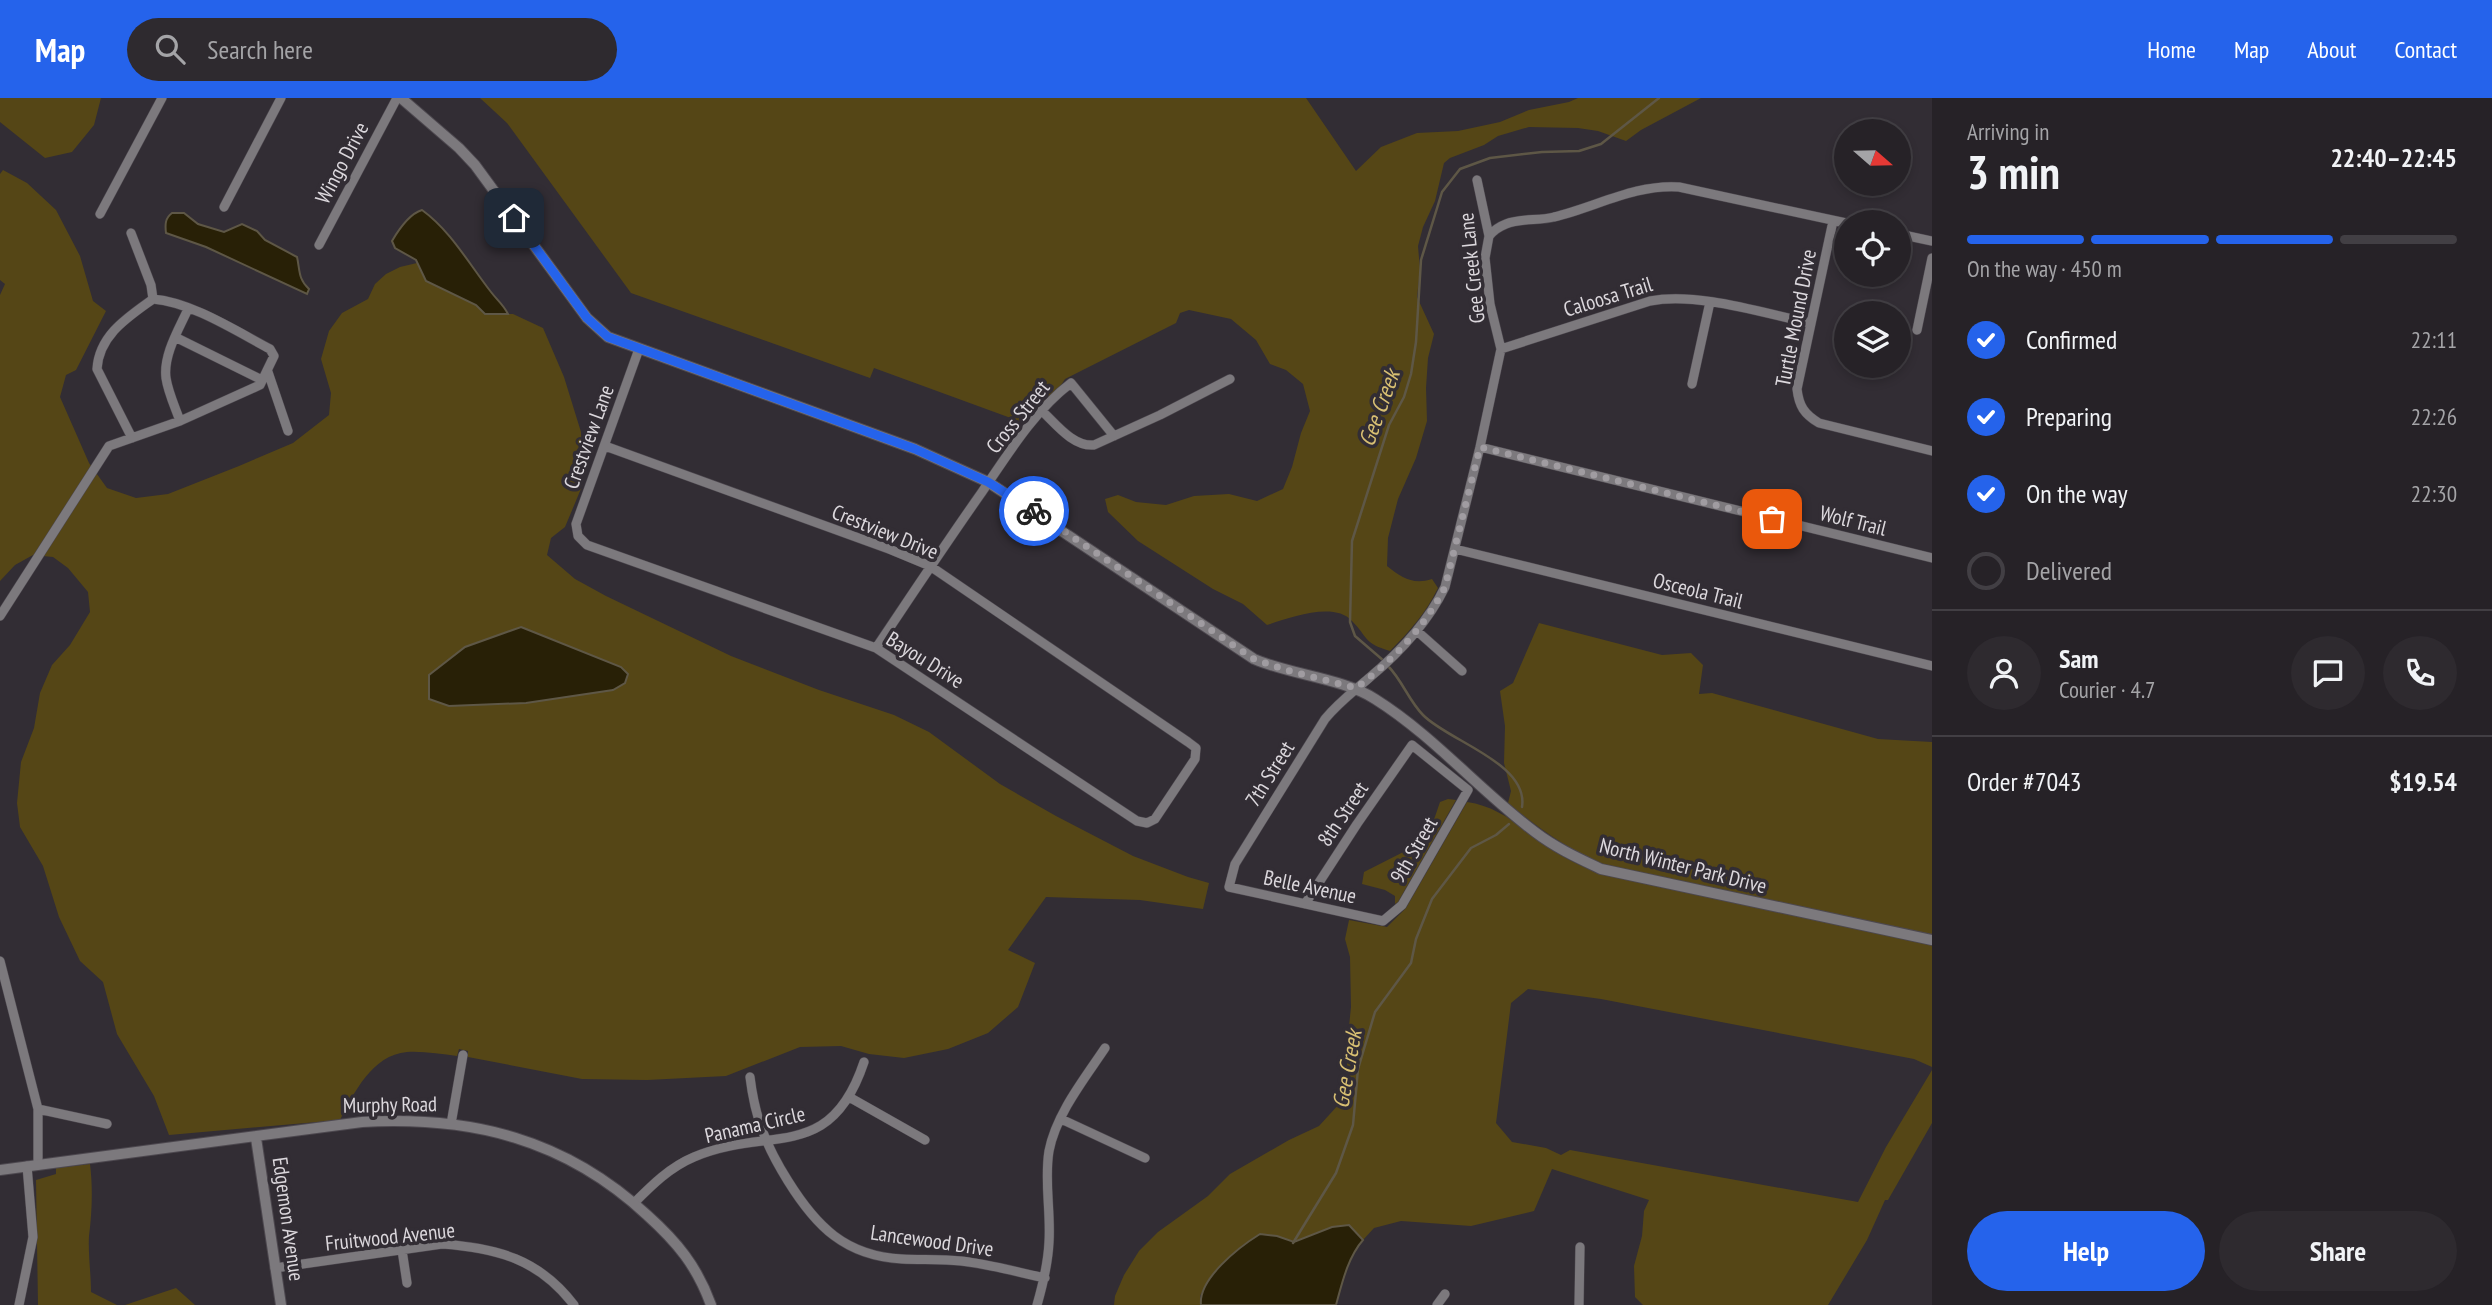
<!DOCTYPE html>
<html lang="en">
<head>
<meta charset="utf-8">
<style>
	:root { --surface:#262227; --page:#2e2a2f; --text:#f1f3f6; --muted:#a4a4a7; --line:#423f44; --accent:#2563eb }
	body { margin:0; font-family:"PT Sans Narrow",sans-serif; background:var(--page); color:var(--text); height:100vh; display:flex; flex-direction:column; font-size:26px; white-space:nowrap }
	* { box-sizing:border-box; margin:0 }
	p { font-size:23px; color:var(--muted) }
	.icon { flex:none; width:38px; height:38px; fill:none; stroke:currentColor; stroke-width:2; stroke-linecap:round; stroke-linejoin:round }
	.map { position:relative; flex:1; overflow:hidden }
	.sheet { display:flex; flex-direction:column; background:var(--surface); width:560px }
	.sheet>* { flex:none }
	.needle { width:46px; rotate:110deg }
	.fabs { position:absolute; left:1834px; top:21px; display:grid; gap:14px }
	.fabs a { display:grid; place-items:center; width:77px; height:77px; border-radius:50%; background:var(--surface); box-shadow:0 4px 10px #0003,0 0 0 2px var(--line); font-size:35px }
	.pin { position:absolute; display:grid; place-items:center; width:60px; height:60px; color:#fff; margin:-30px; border-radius:14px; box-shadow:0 4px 10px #0006 }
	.courier { position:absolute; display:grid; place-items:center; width:70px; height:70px; margin:-35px; border:5px solid #2563eb; border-radius:50%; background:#fff; color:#222; box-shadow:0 2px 9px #0007 }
	.overview em { font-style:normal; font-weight:700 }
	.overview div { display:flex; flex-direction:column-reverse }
	.overview { display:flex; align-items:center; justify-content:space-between; height:119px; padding:0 35px }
	h1 { font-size:46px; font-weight:700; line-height:52px }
	.bar { display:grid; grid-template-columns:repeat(4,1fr); gap:10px 7px; align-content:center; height:84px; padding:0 35px }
	.bar i { height:9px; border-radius:5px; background:var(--line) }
	.bar .active { background:var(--accent) }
	.bar p { grid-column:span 4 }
	.line { display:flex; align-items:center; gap:18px; padding:0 35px; border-top:2px solid var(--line) }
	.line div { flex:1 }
	.round { display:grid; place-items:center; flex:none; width:74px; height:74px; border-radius:37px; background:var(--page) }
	ol { padding:0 35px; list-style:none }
	li { display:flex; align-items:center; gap:21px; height:77px }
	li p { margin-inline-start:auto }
	li .icon { padding:7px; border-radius:50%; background:var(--accent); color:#fff; stroke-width:4 }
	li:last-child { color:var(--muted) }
	li i { width:38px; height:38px; border:4px solid var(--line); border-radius:50% }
	.button { display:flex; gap:14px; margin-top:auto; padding:14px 35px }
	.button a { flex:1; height:80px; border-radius:42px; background:var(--accent); color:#fff; font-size:28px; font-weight:700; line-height:80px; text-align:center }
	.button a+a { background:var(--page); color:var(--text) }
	header { display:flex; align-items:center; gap:42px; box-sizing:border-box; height:98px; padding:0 35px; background:var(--accent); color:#fff }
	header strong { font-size:33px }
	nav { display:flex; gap:38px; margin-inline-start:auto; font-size:24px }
	.search { width:490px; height:63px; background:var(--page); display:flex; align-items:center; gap:18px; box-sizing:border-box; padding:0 24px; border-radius:38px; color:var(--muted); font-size:26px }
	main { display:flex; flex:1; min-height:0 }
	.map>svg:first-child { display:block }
	.green { fill:#554616 }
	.water { fill:#282006; stroke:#5e5746; stroke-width:2 }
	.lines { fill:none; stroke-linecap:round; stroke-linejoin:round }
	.stream { stroke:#5e5746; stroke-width:2.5 }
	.minor-casing { stroke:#4d484f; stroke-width:10 }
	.tertiary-casing { stroke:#4d484f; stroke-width:12 }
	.minor { stroke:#7c797d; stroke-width:9 }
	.tertiary { stroke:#7c797d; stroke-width:10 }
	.done { stroke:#a09ca1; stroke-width:7; stroke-dasharray:0 12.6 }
	.route { stroke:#2563eb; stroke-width:9 }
	.labels { text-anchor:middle; stroke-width:7; stroke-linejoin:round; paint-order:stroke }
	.street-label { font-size:21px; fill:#dbd7dc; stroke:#322d34 }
	.water-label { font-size:23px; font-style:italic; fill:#d8bf72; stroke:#322d34 }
</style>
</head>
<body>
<header>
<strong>Map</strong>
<div class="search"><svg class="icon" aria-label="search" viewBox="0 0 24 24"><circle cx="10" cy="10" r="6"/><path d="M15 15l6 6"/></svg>Search here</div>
<nav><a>Home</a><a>Map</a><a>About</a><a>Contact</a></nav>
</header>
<main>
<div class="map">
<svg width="1932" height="1207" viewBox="0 0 1932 1207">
	<rect width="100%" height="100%" fill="#322d34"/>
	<path class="green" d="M0,0H101L94,27L72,54L45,60L0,24Z
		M480,0H1306L1356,73L1381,49L1417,35L1458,33L1500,24L1529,12L1569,4L1578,0H1701L1641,32L1626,43L1598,33L1578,30L1529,29L1498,38L1484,47L1450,60L1444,65L1435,103L1423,129L1418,148L1420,172L1417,199L1434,236L1428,260L1426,290L1427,323L1416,360L1398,401L1388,440L1387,468C1402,480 1413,487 1432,481L1438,490C1426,515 1409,534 1390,553C1363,545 1368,539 1352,523C1334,503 1289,520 1267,527L1243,506L1213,491L1138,443L1108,414L1105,401L1118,397L1136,404L1166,407L1194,398L1229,396L1257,403L1283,391L1292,369L1301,335L1310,313L1303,286L1286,272L1270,266L1256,242L1231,221L1189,212L1180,215L1176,225L1065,281L1033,330L1008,319L874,270L870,280L631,195L507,25Z
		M3,72L27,85L56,112L80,158L93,203L106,213L76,272L66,277L60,299L89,365L107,390L136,400L168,396L239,368L293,345L329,317L331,295L321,261L329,233L342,215L368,201L375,186L386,176L400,169L417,165L426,183L476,207L485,216H513L543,230L564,279L581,334L583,386L565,429L551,440L547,457L575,481L606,498L731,558L819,592L894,617L929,634L1000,686L1056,718L1133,758L1188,779L1209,785L1203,811L1140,802L1046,799L1008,852L1035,865L1018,909L988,935L948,951L904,960L869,956L841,948L800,949L726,978L647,982L582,981L468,959V953L459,951L457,958C441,956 423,953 407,954C372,957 354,995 340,1022L169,1037L154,998L117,936L103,884L80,863L59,819L43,768L20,729L17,705L21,664L34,630L40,595L52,567L70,547L90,514L88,494L68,470L53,459L33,457L15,467L0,483V197L5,186L0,182V76Z
		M1539,525L1662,557L1691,555L1703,567L1699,596L1712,595L1878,641L1932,644V838L1602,767C1567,750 1538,730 1508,705L1511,693L1504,665L1505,628L1500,593L1513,585Z
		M1448,701L1456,702L1398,804L1395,806V798L1385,792L1362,786L1364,774L1427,742L1440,704Z
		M1467,704C1503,709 1527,735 1556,754C1569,763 1585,769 1600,776L1932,847V969L1914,961L1601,901L1528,891L1511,905L1496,1025L1512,1044L1546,1050L1561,1057L1570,1052L1858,1104L1886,1049L1932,972V1025L1888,1102H1885L1867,1142L1828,1207H1643L1635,1199L1634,1168L1642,1138L1644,1113L1649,1102L1552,1071L1534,1113L1471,1128L1401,1123L1374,1130L1363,1142L1349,1127L1294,1144L1277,1138L1244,1146L1208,1182L1200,1198L1201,1207H1114L1115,1198L1124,1177L1139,1153L1158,1134L1208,1098L1230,1076L1289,1042L1319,1028L1340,1005L1347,971V948L1351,909L1350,859L1345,841L1349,822L1387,829L1406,810Z
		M90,1066C93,1090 92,1114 89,1138C88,1156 91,1176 91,1194L117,1207H38L36,1082L56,1076V1070Z
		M176,1190L195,1207H125Z"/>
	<path class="water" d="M422,112C451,133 469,166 491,194C497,202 503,206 508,216H485L476,207L426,183L416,162L395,150L392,143C399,131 409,116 422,112Z
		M172,115H184L198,126L224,134L242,126L257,133L265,142L297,159C300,172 298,181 309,191L307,196L206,149L166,135C165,127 165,120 172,115Z
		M521,529L621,569L628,576L625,585L613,592L526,605L449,608L429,601V577L465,549Z
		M1349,1127L1363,1142C1348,1159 1342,1185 1336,1207H1201C1198,1181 1239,1149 1260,1136L1277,1138L1294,1144L1332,1129Z"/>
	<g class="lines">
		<path class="stream" d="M1384,563L1355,538L1350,524L1352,443L1389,327L1404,299L1411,276L1416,244L1421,162L1442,94L1460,71L1490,60L1542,54L1579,53L1601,46L1659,0
			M1388,568C1402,582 1409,603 1423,617C1448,643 1529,665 1522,709
			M1293,1145L1336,1075L1353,1027L1358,971L1375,914L1411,865L1416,841L1432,801L1471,750L1496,737L1509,726"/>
		<defs>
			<path id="minor" d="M224,109L281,0
				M100,116L162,0
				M1833,123L1797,291C1799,308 1804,316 1819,325L1932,353
				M131,135L151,187L153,201
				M1899,136L1932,143
				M1489,138C1494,132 1498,129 1506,126C1521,120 1539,123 1554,119C1596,109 1635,86 1679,89L1846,125
				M319,147L397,0
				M1917,232L1932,160
				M175,239L262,282
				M1501,251L1650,203C1698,194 1762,215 1810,225
				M268,274L288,333
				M1692,286L1710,204
				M1042,313C1056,326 1073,349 1094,347L1160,317L1230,281
				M180,323C175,309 168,294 166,280C163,257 179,231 188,211
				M605,348L889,451L930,468L1188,644L1196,650L1195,661L1155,721L1147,725L1137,723L876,550L587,447L578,438L576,426L639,251
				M1480,349L1932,460
				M1455,451L1932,568
				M0,518L109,348L180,323L260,287L274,258L270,251C236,233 191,204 153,201C128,219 99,237 97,271L132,340
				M1417,533L1462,573
				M876,550C911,498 946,445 982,394C1008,356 1034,313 1071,285L1114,338
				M1305,806L1357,726L1412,647L1468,692L1402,807L1383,823L1229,789L1235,766L1325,621C1339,604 1353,594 1369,580C1399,555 1428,524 1445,489L1480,349L1501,251L1490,206L1485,160L1489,138L1477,82
				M0,863L38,1011L107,1026
				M750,979C755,1020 766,1048 788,1083C816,1128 845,1158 902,1161C921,1162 941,1161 961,1163C989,1166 1017,1174 1045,1180
				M849,999L925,1042
				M38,1011V1067
				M1061,1021L1145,1060
				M451,1026L463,957
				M634,1105C652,1087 670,1069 694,1059C770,1027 830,1066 864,964
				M402,1152L407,1185
				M275,1170L442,1146C497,1150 539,1161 574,1207
				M19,1207L33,1139L27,1068
				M1037,1207C1043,1186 1048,1166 1049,1144C1051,1113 1044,1083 1049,1053C1056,1016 1085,980 1105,950
				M1437,1207L1445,1196
				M1579,1207L1580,1149"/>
			<path id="tertiary" d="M401,0L459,50L475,67L587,220L608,239L915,351L988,384L1254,561C1291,577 1342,580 1375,601C1434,638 1480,693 1535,734C1556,750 1578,760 1601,771L1932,842
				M256,1040L281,1207
				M0,1072L362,1024C472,1018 565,1041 647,1117C677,1144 697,1168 711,1207"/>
		</defs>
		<use href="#minor" class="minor-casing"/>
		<use href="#tertiary" class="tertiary-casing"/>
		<use href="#minor" class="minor"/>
		<use href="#tertiary" class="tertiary"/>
	</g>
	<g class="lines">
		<path class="done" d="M1034,413L1254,561L1286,572L1356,590C1391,564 1425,529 1445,489L1480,349L1772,421"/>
		<path class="route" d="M514,120L587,220L608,239L915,351L988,384L1034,413"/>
	</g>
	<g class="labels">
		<g class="street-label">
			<text transform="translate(342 65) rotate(-62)" y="7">Wingo Drive</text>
			<text transform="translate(1472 170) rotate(-96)" y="7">Gee Creek Lane</text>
			<text transform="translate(1608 199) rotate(-17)" y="7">Caloosa Trail</text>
			<text transform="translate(1796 220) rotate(-79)" y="7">Turtle Mound Drive</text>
			<text transform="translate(1018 319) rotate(-51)" y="7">Cross Street</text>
			<text transform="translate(589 339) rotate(-70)" y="7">Crestview Lane</text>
			<text transform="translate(1853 423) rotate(14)" y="7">Wolf Trail</text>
			<text transform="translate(885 434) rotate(22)" y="7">Crestview Drive</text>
			<text transform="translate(1698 493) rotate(14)" y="7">Osceola Trail</text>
			<text transform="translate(925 562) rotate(32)" y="7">Bayou Drive</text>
			<text transform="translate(1270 676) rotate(-58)" y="7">7th Street</text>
			<text transform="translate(1343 716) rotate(-56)" y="7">8th Street</text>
			<text transform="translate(1414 752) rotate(-60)" y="7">9th Street</text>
			<text transform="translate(1683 768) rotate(14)" y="7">North Winter Park Drive</text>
			<text transform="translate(1310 789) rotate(12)" y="7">Belle Avenue</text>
			<text transform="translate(390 1007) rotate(-1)" y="7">Murphy Road</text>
			<text transform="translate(755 1027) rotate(-13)" y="7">Panama Circle</text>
			<text transform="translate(288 1121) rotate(82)" y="7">Edgemon Avenue</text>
			<text transform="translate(390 1139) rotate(-6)" y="7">Fruitwood Avenue</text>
			<text transform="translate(932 1143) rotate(8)" y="7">Lancewood Drive</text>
		</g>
		<g class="water-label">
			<text transform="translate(1379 310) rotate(-70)" y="8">Gee Creek</text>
			<text transform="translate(1347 971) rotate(-80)" y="8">Gee Creek</text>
		</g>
	</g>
</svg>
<div class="fabs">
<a><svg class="needle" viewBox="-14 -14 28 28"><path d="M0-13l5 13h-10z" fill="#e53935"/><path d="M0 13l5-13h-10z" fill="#a4a4a7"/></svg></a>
<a><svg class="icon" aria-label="locate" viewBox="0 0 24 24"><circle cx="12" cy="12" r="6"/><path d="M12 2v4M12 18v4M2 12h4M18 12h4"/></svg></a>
<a><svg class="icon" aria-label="layers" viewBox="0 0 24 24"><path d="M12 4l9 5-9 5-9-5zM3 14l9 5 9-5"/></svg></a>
</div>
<div class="pin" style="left:1772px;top:421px;background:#ea580c"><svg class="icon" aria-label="bag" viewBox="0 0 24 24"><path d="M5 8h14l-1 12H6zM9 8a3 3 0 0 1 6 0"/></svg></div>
<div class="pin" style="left:514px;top:120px;background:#1f2937"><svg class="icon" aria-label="home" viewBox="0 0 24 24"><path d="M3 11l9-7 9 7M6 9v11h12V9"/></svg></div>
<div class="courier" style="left:1034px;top:413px"><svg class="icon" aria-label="bike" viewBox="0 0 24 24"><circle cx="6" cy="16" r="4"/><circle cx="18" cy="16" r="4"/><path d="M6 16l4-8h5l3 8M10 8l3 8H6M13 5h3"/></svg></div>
</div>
<section class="sheet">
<div class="overview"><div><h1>3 min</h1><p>Arriving in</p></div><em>22:40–22:45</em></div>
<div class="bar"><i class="active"></i><i class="active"></i><i class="active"></i><i></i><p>On the way · 450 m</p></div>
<ol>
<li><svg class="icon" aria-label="check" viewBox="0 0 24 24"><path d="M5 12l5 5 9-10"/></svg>Confirmed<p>22:11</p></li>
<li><svg class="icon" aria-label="check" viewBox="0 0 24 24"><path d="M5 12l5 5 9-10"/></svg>Preparing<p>22:26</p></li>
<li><svg class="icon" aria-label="check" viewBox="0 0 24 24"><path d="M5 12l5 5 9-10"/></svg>On the way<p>22:30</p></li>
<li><i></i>Delivered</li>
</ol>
<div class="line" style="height:126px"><a class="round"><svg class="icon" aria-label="person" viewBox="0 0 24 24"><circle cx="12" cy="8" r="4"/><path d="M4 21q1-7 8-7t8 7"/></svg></a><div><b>Sam</b><p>Courier · 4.7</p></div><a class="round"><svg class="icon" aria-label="chat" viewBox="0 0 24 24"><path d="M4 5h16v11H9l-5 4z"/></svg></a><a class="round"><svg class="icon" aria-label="phone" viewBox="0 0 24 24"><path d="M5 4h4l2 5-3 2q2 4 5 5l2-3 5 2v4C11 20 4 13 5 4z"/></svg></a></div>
<div class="line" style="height:91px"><div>Order #7043</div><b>$19.54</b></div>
<div class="button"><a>Help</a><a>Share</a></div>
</section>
</main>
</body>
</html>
